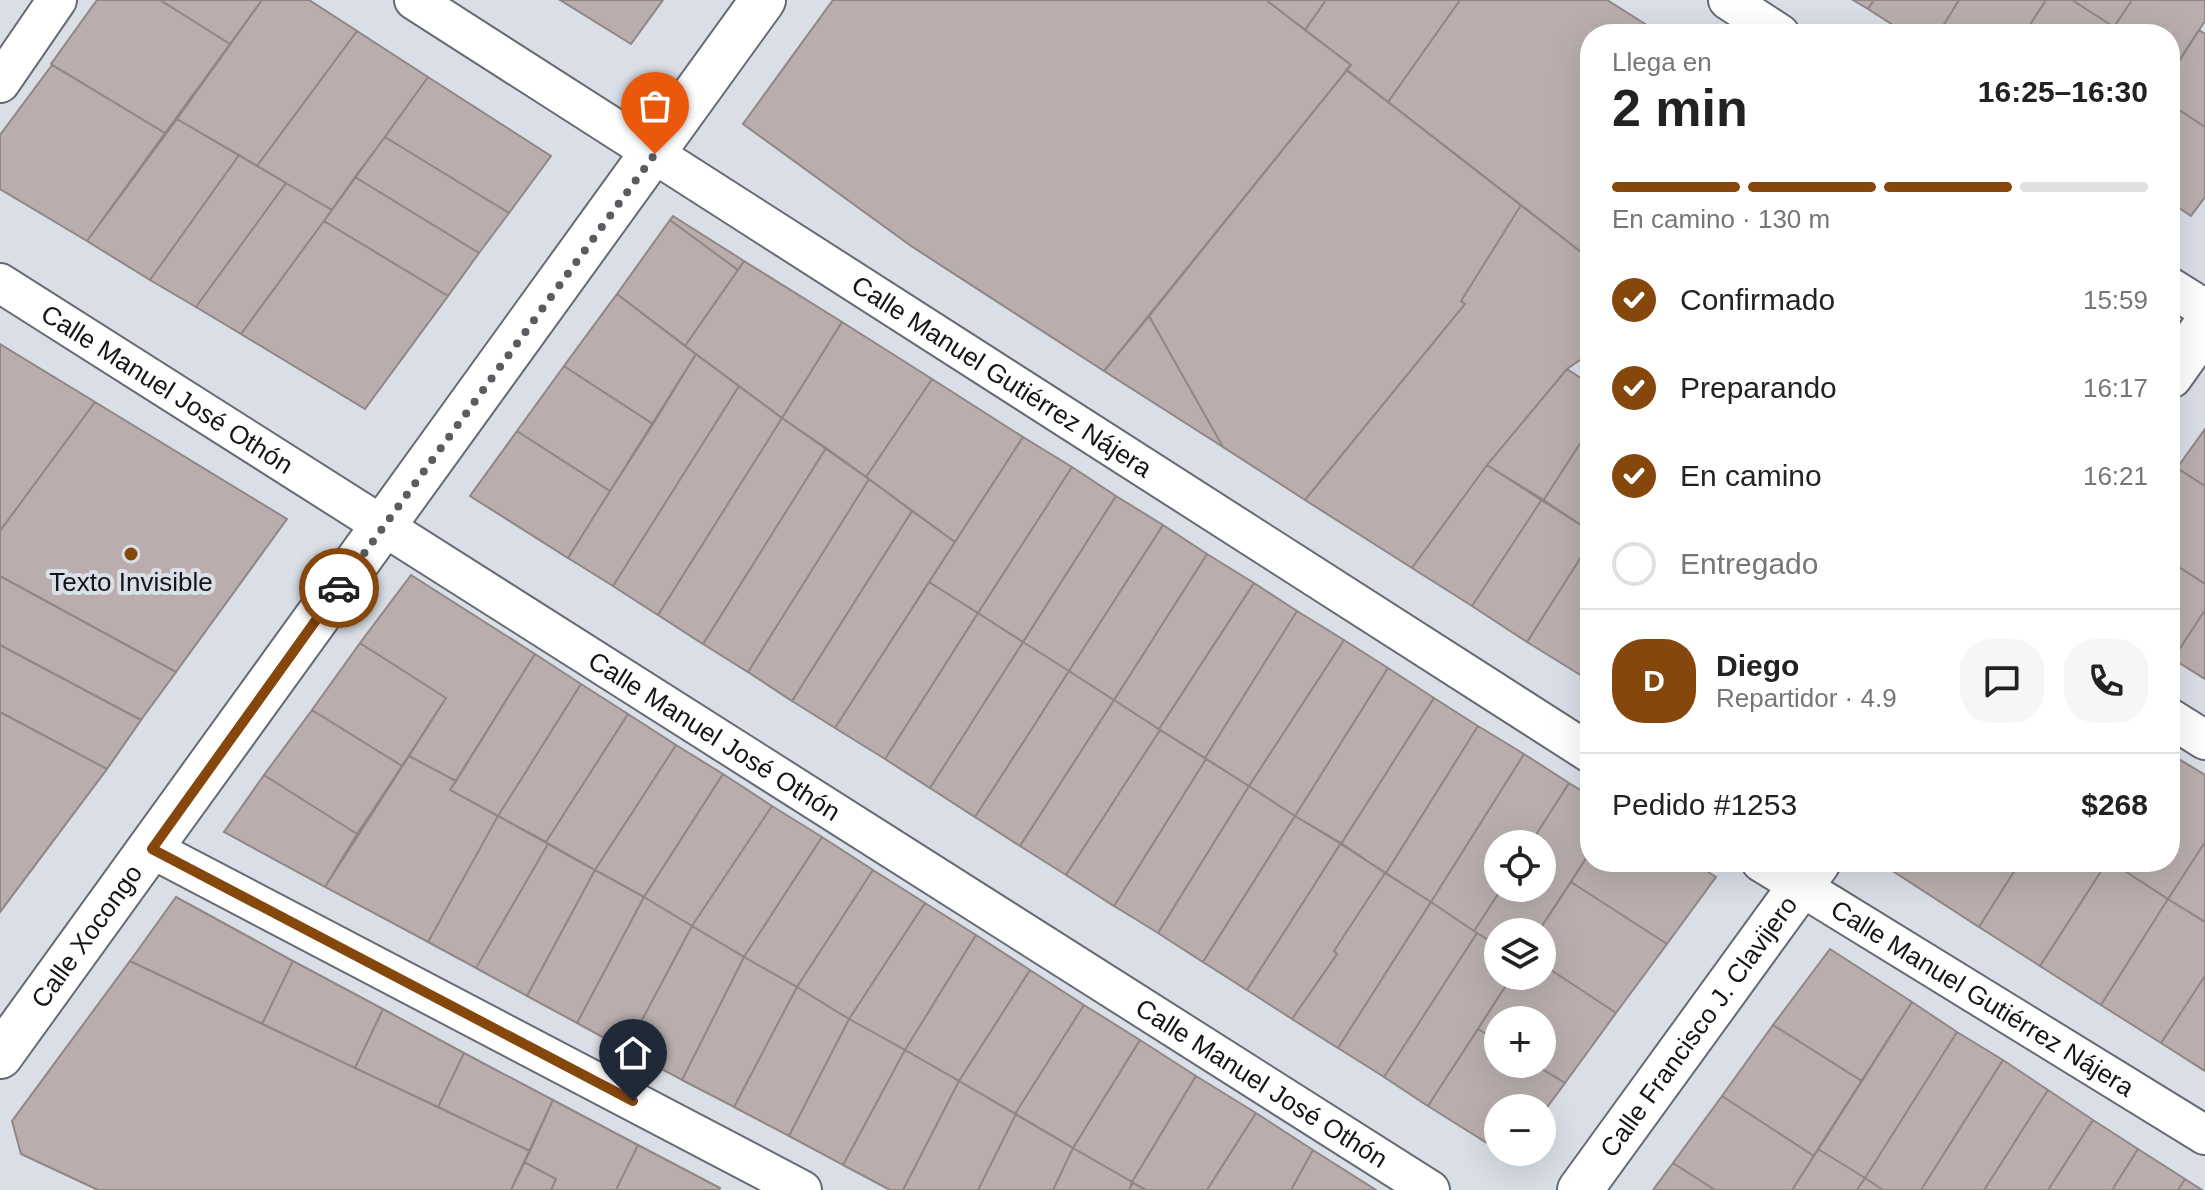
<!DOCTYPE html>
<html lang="es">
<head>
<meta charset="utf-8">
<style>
	:root { --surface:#fff; --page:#f6f6f6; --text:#222; --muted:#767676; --line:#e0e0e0; --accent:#86470d }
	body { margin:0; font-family:Arial,sans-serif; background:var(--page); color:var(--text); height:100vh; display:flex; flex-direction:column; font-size:30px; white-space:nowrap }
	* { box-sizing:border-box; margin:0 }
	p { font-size:26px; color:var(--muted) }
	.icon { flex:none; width:44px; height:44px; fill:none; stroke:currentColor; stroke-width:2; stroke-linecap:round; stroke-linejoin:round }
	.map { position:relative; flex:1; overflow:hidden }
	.side { position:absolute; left:1580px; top:24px; width:600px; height:848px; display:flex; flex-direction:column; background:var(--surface); border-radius:32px; box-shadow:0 8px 32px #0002 }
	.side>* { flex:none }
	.fabs { position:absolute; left:1484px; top:830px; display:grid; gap:16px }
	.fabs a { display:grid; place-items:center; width:72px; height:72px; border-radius:50%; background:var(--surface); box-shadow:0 8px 32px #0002; font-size:40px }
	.pin { position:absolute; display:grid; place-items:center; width:68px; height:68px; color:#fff; margin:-82px -34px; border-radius:50% 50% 50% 0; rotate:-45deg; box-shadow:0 0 8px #0007 }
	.pin .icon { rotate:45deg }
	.courier { position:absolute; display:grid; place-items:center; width:80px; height:80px; margin:-40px; border:6px solid #86470d; border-radius:50%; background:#fff; color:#222; box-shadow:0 2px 10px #0007 }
	.head em { font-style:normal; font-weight:700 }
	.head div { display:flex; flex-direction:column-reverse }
	.head { display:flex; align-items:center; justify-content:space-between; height:136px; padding:0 32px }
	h1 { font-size:52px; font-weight:700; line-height:60px }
	.bar { display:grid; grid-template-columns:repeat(4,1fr); gap:12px 8px; align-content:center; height:96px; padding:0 32px }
	.bar i { height:10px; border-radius:6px; background:var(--line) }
	.bar .on { background:var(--accent) }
	.bar p { grid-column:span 4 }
	.line { display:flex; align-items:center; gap:20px; padding:0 32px; border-top:2px solid var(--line) }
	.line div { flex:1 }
	.round { display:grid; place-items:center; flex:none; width:84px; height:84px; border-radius:32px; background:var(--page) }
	ol { padding:0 32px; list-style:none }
	li { display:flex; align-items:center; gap:24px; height:88px }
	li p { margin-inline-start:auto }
	li .icon { padding:8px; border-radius:50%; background:var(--accent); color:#fff; stroke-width:4 }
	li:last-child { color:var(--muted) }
	li i { width:44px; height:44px; border:4px solid var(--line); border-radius:50% }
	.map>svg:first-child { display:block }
	.building { fill:#b9aead; stroke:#908685; stroke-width:2 }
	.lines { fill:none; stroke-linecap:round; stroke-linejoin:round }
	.minor-casing { stroke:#666a72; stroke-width:42 }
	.tertiary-casing { stroke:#666a72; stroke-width:48 }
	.minor { stroke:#fff; stroke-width:38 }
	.tertiary { stroke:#fff; stroke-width:44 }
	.done { stroke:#595c60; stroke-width:8; stroke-dasharray:0 14.4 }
	.route { stroke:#86470d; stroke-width:10 }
	.poi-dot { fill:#86470d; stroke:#dadfe7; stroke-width:3 }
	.labels { text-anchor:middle; stroke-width:8; stroke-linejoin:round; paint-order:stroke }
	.street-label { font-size:26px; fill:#141518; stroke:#dadfe7 }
	.poi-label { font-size:26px; fill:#141518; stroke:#dadfe7 }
</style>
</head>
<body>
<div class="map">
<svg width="2205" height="1190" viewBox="0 0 2205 1190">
	<rect width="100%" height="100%" fill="#dadfe7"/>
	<path class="building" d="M97,0H160L230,44L165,133L51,64Z
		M160,0H262L230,44Z
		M262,0H309L357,31L257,166L177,119Z
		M560,0H663L631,44Z
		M833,0H1266L1351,65L1104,371L911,246L743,124Z
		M1266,0H1326L1305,30Z
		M1326,0H1460L1388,102L1346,70L1351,65L1305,30Z
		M1460,0H1607L1661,34H1590V259L1388,102Z
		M1853,0H1874L1868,9Z
		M1874,0H1959L1938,34H1907L1868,9Z
		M1959,0H2046L2024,34H1938Z
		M2046,0H2072L2114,27L2110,34H2024Z
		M2072,0H2132L2114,27Z
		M2132,0H2205V21L2176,66L2170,62V34H2125L2114,27Z
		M2199,30L2205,34V127L2170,104V74Z
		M357,31L428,77L332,210L257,166Z
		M52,65L165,133L87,241L0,189V135Z
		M1347,70L1521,205L1461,301L1465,304L1305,500L1223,447L1149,316Z
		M428,77L551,156L509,213L385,137Z
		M2170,104L2205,127V197L2191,216L2170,202Z
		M177,119L239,155L150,280L87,241Z
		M385,137L509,213L479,253L355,177Z
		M239,155L286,183L196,307L150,280Z
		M355,177L479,253L448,296L324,221Z
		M286,183L332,210L241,334L196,307Z
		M1521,205L1590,259V353L1567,369L1487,465L1412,568L1305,500L1465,304L1461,301Z
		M673,216L744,261L738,270L670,220Z
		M670,220L738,270L685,346L617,294Z
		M324,221L448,296L365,409L241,334Z
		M744,261L842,322L782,418L685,346Z
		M617,294L696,354L653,424L564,366Z
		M1149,316L1223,447L1104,371Z
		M842,322L932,379L866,477L782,418Z
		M0,344L95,402L0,531Z
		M696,354L739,386L613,586L568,558Z
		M564,366L653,424L610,491L517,431Z
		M1567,369L1590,384V428L1543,501L1487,465Z
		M932,379L1023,437L955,542L866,477Z
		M739,386L782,418L658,615L613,586Z
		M95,402L287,519L176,672L0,576V531Z
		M782,418L826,448L703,644L658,615Z
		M1590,428V531L1543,501Z
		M2205,429V486L2177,468Z
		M517,431L610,491L568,558L470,496Z
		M1023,437L1072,467L978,613L929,582Z
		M826,448L869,479L748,672L703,644Z
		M1487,465L1542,499L1472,606L1412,568Z
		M1072,467L1116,496L1023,642L978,613Z
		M2177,468L2205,486V584L2170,561V478Z
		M869,479L912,511L792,701L748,672Z
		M1116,496L1163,525L1069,671L1023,642Z
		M1542,499L1590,531V543L1527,642L1472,606Z
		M912,511L955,542L835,728L792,701Z
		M1163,525L1207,554L1114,700L1069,671Z
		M1590,543V664L1582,676L1527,642Z
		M1207,554L1254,583L1159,729L1114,700Z
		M2170,561L2205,584V610L2173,659L2170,657Z
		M411,575L535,654L456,781L409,756L446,698L360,643Z
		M0,576L176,672L141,720L0,645Z
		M929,582L978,613L885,759L835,728Z
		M1254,583L1297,611L1205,758L1159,729Z
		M2205,610V679L2173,659Z
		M1297,611L1344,640L1249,786L1205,758Z
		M978,613L1023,642L930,788L885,759Z
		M1344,640L1388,668L1295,816L1249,786Z
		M1023,642L1069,671L975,817L930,788Z
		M360,643L446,698L402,766L312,710Z
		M0,645L141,720L107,769L0,712Z
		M535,654L581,684L498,816L450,790Z
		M1590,664V681L1582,676Z
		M1388,668L1434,698L1341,844L1295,816Z
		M1069,671L1114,700L1020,846L975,817Z
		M581,684L628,714L546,842L498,816Z
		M1434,698L1478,726L1386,873L1341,844Z
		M1114,700L1160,730L1066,875L1020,846Z
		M312,710L402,766L357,834L264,775Z
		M0,712L107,769L0,912Z
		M628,714L676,745L595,870L546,842Z
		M1478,726L1524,754L1431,902L1386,873Z
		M1160,730L1206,759L1114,906L1066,875Z
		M676,745L723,774L644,897L595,870Z
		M1524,754L1569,783L1530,844H1498V888H1502L1474,931L1431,902Z
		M409,756L456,781L450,790L498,816L428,942L325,887Z
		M2174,756L2205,775V842L2168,899L2111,862H2170V762Z
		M1206,759L1249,786L1158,933L1114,906Z
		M723,774L772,806L692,926L644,897Z
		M264,775L357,834L325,887L224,832Z
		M1569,783L1590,796V852L1538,932H1498V946L1474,931L1502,888H1542V844H1530Z
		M1249,786L1295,816L1203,962L1158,933Z
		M772,806L822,837L744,957L692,926Z
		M498,816L548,844L476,968L428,942Z
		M1295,816L1341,843L1247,990L1203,962Z
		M822,837L873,870L797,987L744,957Z
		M2205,842V922L2168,899Z
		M1341,843L1385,873L1334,951L1337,954L1292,1019L1247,990Z
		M548,844L595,870L527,996L476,968Z
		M1590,852V862H1693L1716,877L1667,944L1571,882Z
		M1892,862H2020L1979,927L1888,868Z
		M2020,862H2107L2040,966L1979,927Z
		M2107,862H2111L2168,899L2101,1005L2040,966Z
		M595,870L644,897L577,1023L527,996Z
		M873,870L925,903L849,1019L797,987Z
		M1385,873L1431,902L1338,1048L1292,1019L1337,954L1334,951Z
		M1571,882L1667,944L1616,1013L1542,964V932H1538Z
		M176,897L293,961L262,1024L130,961Z
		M644,897L692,926L626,1050L577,1023Z
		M2168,899L2205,922V976L2161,1043L2101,1005Z
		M1431,902L1477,933L1384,1077L1338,1048Z
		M925,903L976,935L905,1050L849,1019Z
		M692,926L744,957L682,1080L626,1050Z
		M1477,933L1498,946V976H1512L1428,1106L1384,1077Z
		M976,935L1030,970L959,1081L905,1050Z
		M1830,949L1912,1002L1862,1081L1773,1025Z
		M744,957L797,987L734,1107L682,1080Z
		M130,961L530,1151L511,1190H98L21,1154L12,1121Z
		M293,961L383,1009L355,1068L262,1024Z
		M1542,964L1616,1013L1565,1083L1534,1064H1542V1020H1498V1041L1478,1029L1512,976H1542Z
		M1030,970L1084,1005L1015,1114L959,1081Z
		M2205,976V1071L2161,1043Z
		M797,987L849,1019L789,1136L734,1107Z
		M1912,1002L1957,1032L1865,1178L1818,1149Z
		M1084,1005L1140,1040L1073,1148L1015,1114Z
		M383,1009L464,1053L438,1107L355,1068Z
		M849,1019L905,1050L843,1165L789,1136Z
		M1773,1025L1862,1081L1814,1156L1722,1096Z
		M1478,1029L1498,1041V1064H1534L1565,1083L1542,1114V1108H1498V1150L1428,1106Z
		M1957,1032L2003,1060L1921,1190H1883L1865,1178Z
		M1140,1040L1196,1076L1132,1182L1073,1148Z
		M905,1050L959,1081L903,1190H890L843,1165Z
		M464,1053L553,1100L530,1151L438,1107Z
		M2003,1060L2048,1090L1984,1190H1921Z
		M1196,1076L1256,1113L1207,1190H1146L1132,1182Z
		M959,1081L1016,1114L978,1190H903Z
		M2048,1090L2093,1120L2048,1190H1984Z
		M1722,1096L1814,1156L1792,1190H1715L1673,1163Z
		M553,1100L638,1145L616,1190H551L556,1179L524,1162Z
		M1256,1113L1313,1150L1291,1190H1207Z
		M1016,1114L1073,1148L1053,1190H978Z
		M2093,1120L2138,1149L2112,1190H2048Z
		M638,1145L720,1188L719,1190H616Z
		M1073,1148L1132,1182L1129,1190H1053Z
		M1818,1149L1865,1178L1857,1190H1792Z
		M2138,1149L2185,1179L2178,1190H2112Z
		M1313,1150L1376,1190H1291Z
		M524,1162L556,1179L551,1190H511Z
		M1673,1163L1715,1190H1653Z
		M1865,1178L1883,1190H1857Z
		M2185,1179L2202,1190H2178Z
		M1133,1183L1146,1190H1129Z"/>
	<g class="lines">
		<defs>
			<g id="minor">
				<path id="s1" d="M414,0L1590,753"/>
				<path d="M1728,0L1780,34"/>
				<path d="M0,83L57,0"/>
				<path id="s2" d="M0,283L1430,1190"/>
				<path d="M2170,287L2205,309"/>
				<path d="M2170,718L2205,740"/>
				<path d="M152,849L802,1190"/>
				<path id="s3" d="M1761,862L2205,1135"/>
			</g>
			<g id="tertiary">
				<path d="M2170,376L2205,327"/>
				<path id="s4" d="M0,1056L763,0"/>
				<path id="s5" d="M1580,1190L1818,862"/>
			</g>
		</defs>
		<use href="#minor" class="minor-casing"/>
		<use href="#tertiary" class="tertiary-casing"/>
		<use href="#minor" class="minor"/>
		<use href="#tertiary" class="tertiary"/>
	</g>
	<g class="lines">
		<path class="done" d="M339,588L655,154"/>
		<path class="route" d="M339,588L152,849L633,1101"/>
	</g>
	<circle class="poi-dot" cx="131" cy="554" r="8"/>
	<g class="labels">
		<g class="street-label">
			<text dy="9" stroke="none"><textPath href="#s1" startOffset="698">Calle Manuel Gutiérrez Nájera</textPath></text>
			<text dy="9" stroke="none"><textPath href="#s2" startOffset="198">Calle Manuel José Othón</textPath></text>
			<text dy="9" stroke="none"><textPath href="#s2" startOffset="846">Calle Manuel José Othón</textPath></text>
			<text dy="9" stroke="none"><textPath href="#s4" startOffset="148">Calle Xocongo</textPath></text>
			<text dy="9" stroke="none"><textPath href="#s3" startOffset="260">Calle Manuel Gutiérrez Nájera</textPath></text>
			<text dy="9" stroke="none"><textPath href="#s5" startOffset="202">Calle Francisco J. Clavijero</textPath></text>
			<text dy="9" stroke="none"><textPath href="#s2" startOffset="1494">Calle Manuel José Othón</textPath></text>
		</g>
		<g class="poi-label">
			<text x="131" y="591">Texto Invisible</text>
		</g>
	</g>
</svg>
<div class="fabs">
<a><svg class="icon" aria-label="locate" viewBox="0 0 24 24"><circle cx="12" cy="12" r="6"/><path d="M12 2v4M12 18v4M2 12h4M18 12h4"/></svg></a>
<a><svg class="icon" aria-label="layers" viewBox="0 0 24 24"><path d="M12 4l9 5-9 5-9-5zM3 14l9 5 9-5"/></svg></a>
<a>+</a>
<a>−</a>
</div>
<div class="pin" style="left:655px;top:154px;background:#ea580c"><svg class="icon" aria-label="bag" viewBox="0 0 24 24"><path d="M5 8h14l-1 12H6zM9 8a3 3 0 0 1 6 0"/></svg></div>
<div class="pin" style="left:633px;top:1101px;background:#1f2937"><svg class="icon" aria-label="home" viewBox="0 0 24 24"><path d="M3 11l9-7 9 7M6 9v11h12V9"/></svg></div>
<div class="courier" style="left:339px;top:588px"><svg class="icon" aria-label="car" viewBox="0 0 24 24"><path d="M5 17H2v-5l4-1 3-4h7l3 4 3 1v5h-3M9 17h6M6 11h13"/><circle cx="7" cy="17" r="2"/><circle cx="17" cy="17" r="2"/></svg></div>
<section class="side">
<div class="head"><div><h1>2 min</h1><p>Llega en</p></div><em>16:25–16:30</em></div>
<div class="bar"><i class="on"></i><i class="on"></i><i class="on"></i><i></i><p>En camino · 130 m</p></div>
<ol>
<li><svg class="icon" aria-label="check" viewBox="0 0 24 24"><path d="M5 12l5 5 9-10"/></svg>Confirmado<p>15:59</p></li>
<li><svg class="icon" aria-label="check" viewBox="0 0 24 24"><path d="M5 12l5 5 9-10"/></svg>Preparando<p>16:17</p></li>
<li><svg class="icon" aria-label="check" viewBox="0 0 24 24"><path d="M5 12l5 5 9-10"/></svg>En camino<p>16:21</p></li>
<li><i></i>Entregado</li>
</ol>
<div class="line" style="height:144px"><b class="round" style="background:var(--accent);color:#fff">D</b><div><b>Diego</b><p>Repartidor · 4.9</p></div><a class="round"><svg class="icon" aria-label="chat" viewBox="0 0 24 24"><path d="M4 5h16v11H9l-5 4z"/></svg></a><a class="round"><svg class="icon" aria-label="phone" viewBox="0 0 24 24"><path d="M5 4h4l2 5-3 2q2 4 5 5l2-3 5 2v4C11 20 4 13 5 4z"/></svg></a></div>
<div class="line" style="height:104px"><div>Pedido #1253</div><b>$268</b></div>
</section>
</div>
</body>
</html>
